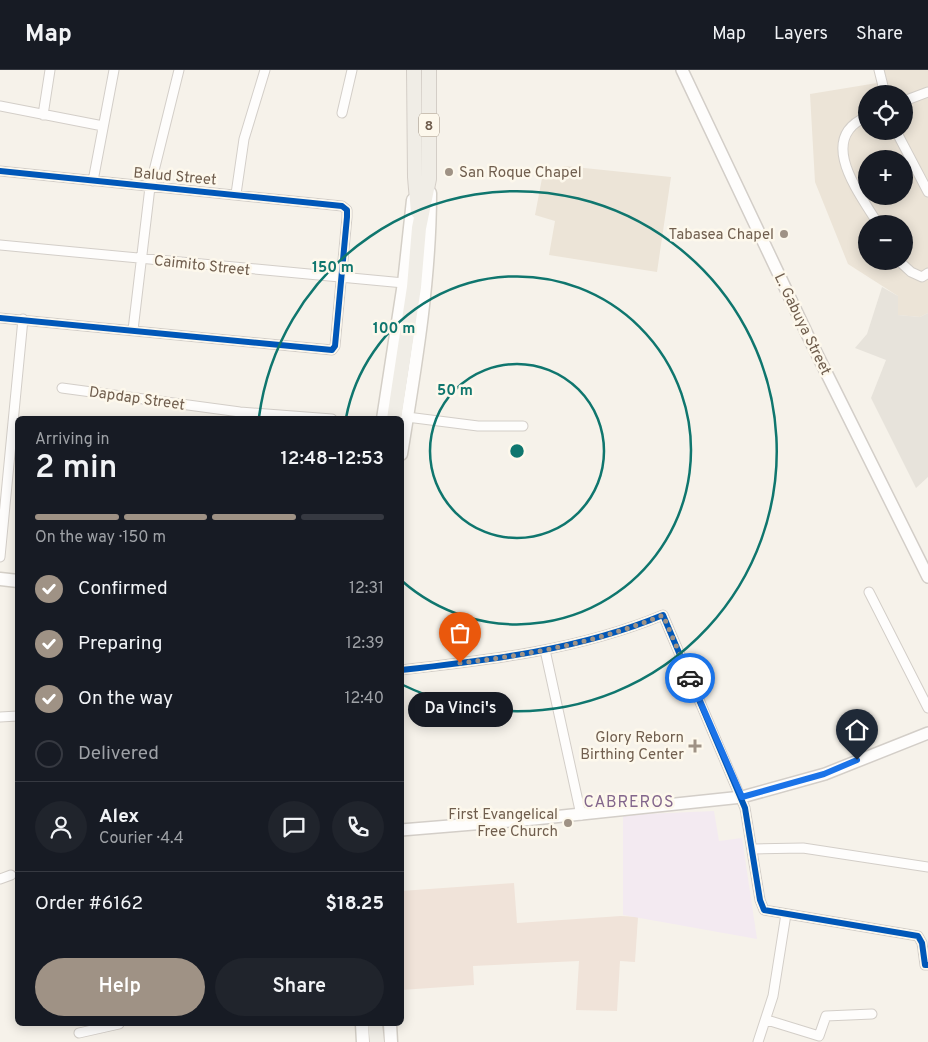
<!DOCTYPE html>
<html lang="en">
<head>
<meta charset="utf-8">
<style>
	:root { --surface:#171b24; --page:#20242c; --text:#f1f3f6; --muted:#9ea1a6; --line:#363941; --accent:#9f9285 }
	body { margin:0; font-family:Overpass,sans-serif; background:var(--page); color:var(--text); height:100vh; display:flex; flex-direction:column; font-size:19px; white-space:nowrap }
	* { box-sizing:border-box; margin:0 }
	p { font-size:16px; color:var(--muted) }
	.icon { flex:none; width:28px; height:28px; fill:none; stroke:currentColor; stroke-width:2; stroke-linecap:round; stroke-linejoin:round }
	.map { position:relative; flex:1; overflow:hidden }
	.panel { position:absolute; left:15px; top:346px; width:389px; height:610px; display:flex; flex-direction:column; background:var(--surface); border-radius:8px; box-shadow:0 2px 12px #0003 }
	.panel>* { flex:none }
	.tools { position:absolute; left:858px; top:15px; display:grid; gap:10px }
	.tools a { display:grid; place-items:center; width:55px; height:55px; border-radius:50%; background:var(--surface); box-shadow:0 2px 12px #0003; font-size:25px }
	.pin { position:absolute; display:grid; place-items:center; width:42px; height:42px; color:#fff; margin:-51px -21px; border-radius:50% 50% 50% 0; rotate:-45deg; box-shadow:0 0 5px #0007 }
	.pin .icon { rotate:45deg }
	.courier { position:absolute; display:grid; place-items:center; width:50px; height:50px; margin:-25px; border:4px solid #1a73e8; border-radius:50%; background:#fff; color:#222; box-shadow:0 1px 6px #0007 }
	.bubble { position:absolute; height:35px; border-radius:18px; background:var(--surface); box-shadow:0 2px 12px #0003; font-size:16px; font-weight:600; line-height:35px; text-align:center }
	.overview em { font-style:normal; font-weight:600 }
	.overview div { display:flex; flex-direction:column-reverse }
	.overview { display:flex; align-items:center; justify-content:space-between; height:85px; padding:0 20px }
	h1 { font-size:32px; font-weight:600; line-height:38px }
	.bar { display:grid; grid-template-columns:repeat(4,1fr); gap:8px 5px; align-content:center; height:60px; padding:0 20px }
	.bar i { height:6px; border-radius:4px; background:var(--line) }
	.bar .selected { background:var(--accent) }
	.bar p { grid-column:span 4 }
	.line { display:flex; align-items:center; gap:12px; padding:0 20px; border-top:1px solid var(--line) }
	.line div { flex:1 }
	.round { display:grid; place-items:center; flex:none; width:52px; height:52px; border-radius:26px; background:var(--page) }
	ol { padding:0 20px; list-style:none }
	li { display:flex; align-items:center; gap:15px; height:55px }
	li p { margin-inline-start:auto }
	li .icon { padding:5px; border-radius:50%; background:var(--accent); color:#fff; stroke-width:4 }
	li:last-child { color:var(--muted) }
	li i { width:28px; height:28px; border:2px solid var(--line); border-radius:50% }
	.primary-button { display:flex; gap:10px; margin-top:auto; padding:10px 20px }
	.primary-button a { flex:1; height:58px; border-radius:30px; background:var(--accent); color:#fff; font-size:20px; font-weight:600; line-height:58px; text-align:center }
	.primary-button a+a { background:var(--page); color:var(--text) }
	header { display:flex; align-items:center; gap:30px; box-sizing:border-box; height:70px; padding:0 25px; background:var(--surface); border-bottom:1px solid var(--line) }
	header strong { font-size:24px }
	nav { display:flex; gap:28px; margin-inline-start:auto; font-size:18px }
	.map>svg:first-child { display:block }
	.residential { fill:#ece4d7; fill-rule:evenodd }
	.commercial { fill:#f0e3d9 }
	.industrial { fill:#e7e3db }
	.education { fill:#f3eaf1 }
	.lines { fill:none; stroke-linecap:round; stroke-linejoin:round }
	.minor-casing { stroke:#d3cec8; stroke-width:11 }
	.tertiary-casing { stroke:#d3cec8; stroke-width:14 }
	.secondary-casing { stroke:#d4cfc7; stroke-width:15 }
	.primary-casing { stroke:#d4cec7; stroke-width:16 }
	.minor { stroke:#fefdfc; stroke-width:9 }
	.tertiary { stroke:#fefdfc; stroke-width:11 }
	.secondary { stroke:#fefdfc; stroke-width:12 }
	.primary { stroke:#f0ede6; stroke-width:14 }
	.cycleway-casing { stroke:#fdf8ec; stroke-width:9 }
	.cycleway { stroke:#0057b8; stroke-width:6 }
	.done { stroke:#9f9285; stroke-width:5; stroke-dasharray:0 9 }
	.route { stroke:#1a73e8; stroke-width:6 }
	.ring { fill:none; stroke:#0f766e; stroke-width:2.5 }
	.poi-dot { fill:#9f9285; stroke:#fdf8ec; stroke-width:2 }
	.labels { text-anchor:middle; stroke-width:5; stroke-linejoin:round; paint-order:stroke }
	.shield { fill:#fdf8ec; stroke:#9a8c7d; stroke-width:1 }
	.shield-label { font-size:14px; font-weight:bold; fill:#705e4e }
	.poi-label { font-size:15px; fill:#705e4e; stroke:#fdf8ec; text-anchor:end }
	.street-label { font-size:15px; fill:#705e4e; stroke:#fdf8ec }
	.neighbourhood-label { font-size:16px; letter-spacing:1px; fill:#83668c; stroke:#fdf8ec }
	.centre { fill:#0f766e; stroke:#fdf8ec; stroke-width:2.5 }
	.ring-label { font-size:15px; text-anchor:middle; font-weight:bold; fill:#0f766e; stroke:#fdf8ec; stroke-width:5; stroke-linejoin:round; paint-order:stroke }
</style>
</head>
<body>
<header>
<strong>Map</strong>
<nav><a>Map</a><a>Layers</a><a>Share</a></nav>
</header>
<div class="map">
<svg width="928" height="972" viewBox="0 0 928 972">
	<rect width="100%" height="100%" fill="#f6f2ea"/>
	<path class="residential" d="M874,0H928V243L920,247L897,245L898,226L848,194L815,112L810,24L877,13ZM866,24H904V61H866ZM866,89H904V126H866ZM866,154H904V191H866Z
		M565,96L671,107L657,202L549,185L555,151L535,145L543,103Z"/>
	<path class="commercial" d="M514,813L517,853L621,846L638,847L635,892L620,891L617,941L576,940L579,891L473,896L474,915L401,920V821Z"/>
	<path class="industrial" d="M882,217L898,226V245L920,247L928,243V407L916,418L871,328L886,290L855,278L867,264Z"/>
	<path class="education" d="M714,741L719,771L742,768L757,869L623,845V745Z"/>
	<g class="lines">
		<defs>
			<path id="minor" d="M879,0L885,24
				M904,31L928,22
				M0,36L103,56
				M342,43L352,0
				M43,45L50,0
				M866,47C816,69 860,124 878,154
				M896,61L928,122
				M0,101L342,136L347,140V147L335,276L332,280L0,248
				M93,111L114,0
				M236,124L244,69L265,0
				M0,175L404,213
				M899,191L911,202L922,207L928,203
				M133,260L150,117L179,0
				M62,318L240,342L332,349
				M407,347L478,356H523
				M0,487L23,249
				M869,522L928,638
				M545,580L581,745
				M401,600C490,590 579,580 663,545L745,738L760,830L764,840L918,866L922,873L925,895H928
				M0,647L18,646
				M754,779L803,778L928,797
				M0,809L11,805
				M767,950L819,966L826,946L872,944
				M79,963L119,954
				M758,972L773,926L786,844"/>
			<path id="tertiary" d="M682,0L808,266L928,507
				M401,760L534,749L742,727L825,704L928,663"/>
			<path id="secondary" d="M383,349L404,213L413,130
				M401,384C415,298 430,211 430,123
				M0,509L18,511
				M362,954L363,972
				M390,954L391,972"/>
			<path id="primary" d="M414,0L415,107L418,142
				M394,349L414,217L419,158L429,109V0
				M375,954L377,972"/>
		</defs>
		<use href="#minor" class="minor-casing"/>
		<use href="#tertiary" class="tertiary-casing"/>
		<use href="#secondary" class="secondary-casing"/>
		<use href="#primary" class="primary-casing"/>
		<use href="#minor" class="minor"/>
		<use href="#tertiary" class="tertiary"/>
		<use href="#secondary" class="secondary"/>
		<use href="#primary" class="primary"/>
		<defs>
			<path id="cycleway" d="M0,101L342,136L347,140V147L335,276L332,280L0,248
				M401,600C490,590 579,580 663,545L745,738L760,830L764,840L918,866L922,873L925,895H928"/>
		</defs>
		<use href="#cycleway" class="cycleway-casing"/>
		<use href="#cycleway" class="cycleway"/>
	</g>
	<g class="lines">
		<path class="done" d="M460,593C529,585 599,572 663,545L690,608"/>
		<path class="route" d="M690,608L742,727L824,704L857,690"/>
	</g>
	<g class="ring">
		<circle cx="517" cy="381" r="87"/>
		<path d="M346 348A174 174 0 1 1 402 511"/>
		<path d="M259 347A260 260 0 1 1 403 615"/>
	</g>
	<g class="poi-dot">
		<circle cx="449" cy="102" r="5"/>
		<circle cx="784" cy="164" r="5"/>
		<path d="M692.5 668.5h5v5h5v5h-5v5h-5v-5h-5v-5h5z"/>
		<circle cx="568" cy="753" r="5"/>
	</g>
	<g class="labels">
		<rect class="shield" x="419" y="43.5" width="20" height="23" rx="4"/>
		<g class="shield-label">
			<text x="429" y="60">8</text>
		</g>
		<g class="poi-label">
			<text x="459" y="107" text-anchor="start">San Roque Chapel</text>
			<text x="774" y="169">Tabasea Chapel</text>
			<text x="684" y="672">Glory Reborn<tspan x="684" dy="17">Birthing Center</tspan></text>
			<text x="558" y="749">First Evangelical<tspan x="558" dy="17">Free Church</tspan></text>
		</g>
		<g class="street-label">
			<text transform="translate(175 106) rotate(5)" y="5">Balud Street</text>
			<text transform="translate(202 195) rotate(6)" y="5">Caimito Street</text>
			<text transform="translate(803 254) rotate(64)" y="5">L. Gabuya Street</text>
			<text transform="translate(137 328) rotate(8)" y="5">Dapdap Street</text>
		</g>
		<g class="neighbourhood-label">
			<text x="629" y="737">CABREROS</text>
		</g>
	</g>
	<circle cx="517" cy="381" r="8" class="centre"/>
	<g class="ring-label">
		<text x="333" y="202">150 m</text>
		<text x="394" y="263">100 m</text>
		<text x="455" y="325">50 m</text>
	</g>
</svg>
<div class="tools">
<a><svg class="icon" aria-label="locate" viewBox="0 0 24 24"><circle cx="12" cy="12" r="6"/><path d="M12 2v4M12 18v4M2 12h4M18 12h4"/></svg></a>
<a>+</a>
<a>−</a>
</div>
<div class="pin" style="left:460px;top:593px;background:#ea580c"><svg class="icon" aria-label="bag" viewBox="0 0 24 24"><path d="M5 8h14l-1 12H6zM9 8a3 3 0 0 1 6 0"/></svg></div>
<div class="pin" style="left:857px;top:690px;background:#1f2937"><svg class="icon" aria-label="home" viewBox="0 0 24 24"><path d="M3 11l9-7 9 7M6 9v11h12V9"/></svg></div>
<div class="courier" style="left:690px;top:608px"><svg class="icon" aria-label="car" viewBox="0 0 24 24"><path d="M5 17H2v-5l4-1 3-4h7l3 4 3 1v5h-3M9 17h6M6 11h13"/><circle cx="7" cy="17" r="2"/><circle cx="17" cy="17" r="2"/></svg></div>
<div class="bubble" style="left:408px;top:622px;width:105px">Da Vinci's</div>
<section class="panel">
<div class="overview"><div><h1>2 min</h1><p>Arriving in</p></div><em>12:48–12:53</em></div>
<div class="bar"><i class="selected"></i><i class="selected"></i><i class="selected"></i><i></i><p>On the way · 150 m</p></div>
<ol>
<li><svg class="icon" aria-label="check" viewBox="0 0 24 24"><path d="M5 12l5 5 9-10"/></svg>Confirmed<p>12:31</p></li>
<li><svg class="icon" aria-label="check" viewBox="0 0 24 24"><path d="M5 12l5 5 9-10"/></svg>Preparing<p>12:39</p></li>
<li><svg class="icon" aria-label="check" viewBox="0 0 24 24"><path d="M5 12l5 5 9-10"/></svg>On the way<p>12:40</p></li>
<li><i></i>Delivered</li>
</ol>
<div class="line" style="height:90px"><a class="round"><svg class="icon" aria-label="person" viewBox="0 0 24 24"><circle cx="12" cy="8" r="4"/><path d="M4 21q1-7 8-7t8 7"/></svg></a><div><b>Alex</b><p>Courier · 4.4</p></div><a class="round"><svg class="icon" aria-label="chat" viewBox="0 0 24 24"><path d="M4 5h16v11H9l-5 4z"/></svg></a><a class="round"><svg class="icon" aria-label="phone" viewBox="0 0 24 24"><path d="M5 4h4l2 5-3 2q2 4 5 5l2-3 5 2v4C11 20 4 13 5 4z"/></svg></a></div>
<div class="line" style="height:65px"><div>Order #6162</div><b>$18.25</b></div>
<div class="primary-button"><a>Help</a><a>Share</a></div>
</section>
</div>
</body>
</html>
